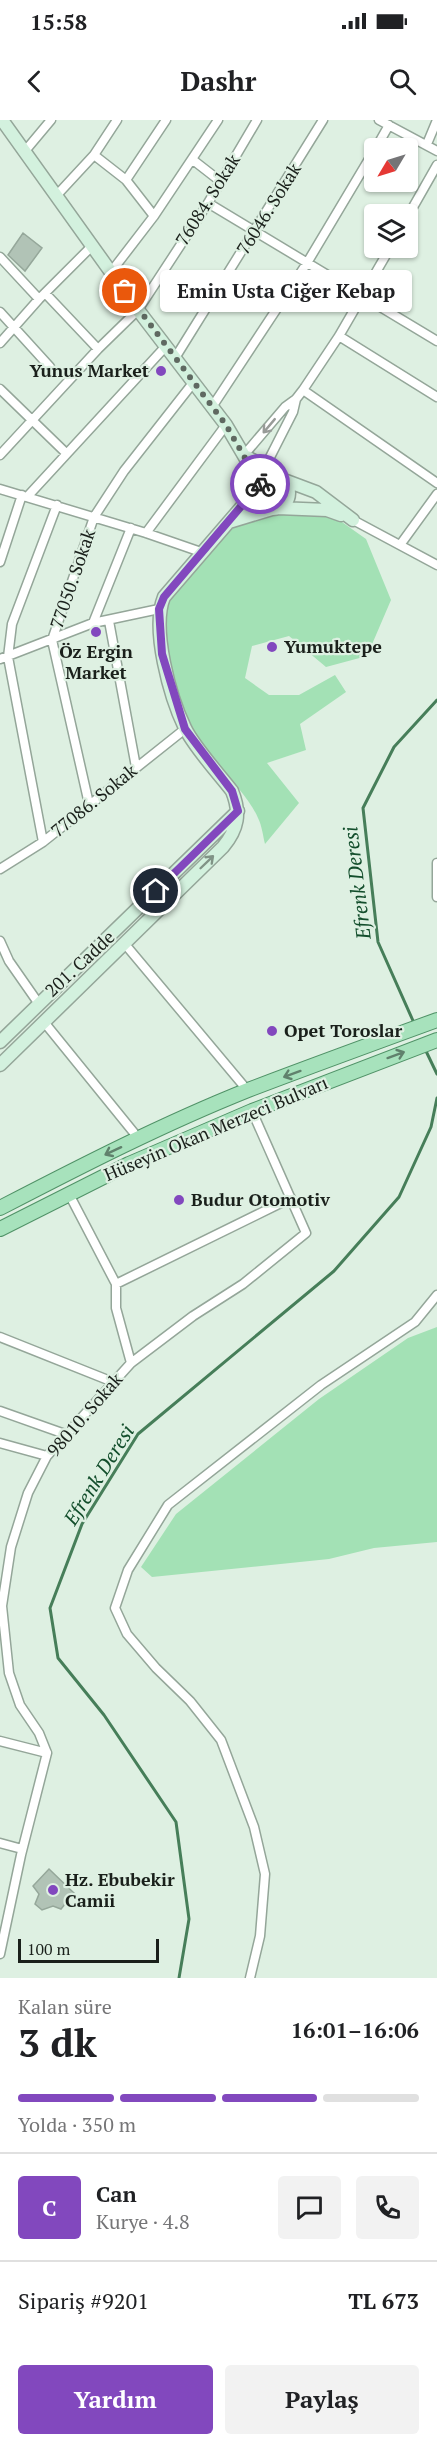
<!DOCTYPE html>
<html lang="tr">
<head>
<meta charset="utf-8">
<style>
	:root { --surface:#fff; --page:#f2f2f2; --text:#202124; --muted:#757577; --line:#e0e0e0; --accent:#8248be }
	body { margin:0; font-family:"PT Serif",serif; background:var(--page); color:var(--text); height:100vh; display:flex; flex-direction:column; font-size:22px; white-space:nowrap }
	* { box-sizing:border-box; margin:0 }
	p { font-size:20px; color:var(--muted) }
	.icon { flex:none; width:33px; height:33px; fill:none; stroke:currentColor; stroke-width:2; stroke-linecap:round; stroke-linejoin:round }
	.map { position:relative; height:1858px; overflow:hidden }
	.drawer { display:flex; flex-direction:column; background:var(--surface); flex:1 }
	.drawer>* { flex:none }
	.needle { width:39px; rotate:232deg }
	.buttons { position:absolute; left:364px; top:18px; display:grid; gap:12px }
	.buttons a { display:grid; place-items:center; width:54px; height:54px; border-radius:6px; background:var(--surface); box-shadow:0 2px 4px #0004; font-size:30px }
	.scale { position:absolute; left:18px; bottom:15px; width:141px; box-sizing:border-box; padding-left:6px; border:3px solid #1a201b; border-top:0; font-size:16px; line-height:21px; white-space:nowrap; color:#1a201b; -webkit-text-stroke:4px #def0e2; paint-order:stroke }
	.pin { position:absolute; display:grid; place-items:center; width:51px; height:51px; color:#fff; margin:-26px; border:3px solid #fff; border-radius:50%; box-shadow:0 2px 6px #0007 }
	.courier { position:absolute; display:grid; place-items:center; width:60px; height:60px; margin:-30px; border:4px solid #8248be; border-radius:50%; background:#fff; color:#222; box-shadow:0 2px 8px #0007 }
	.bubble { position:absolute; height:42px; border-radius:6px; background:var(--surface); box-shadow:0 2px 4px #0004; font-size:20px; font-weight:700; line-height:42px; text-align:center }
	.overview em { font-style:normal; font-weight:700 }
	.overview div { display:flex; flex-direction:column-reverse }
	.overview { display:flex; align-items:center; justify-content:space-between; height:102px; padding:0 18px }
	h1 { font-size:39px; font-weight:700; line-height:45px }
	.bar { display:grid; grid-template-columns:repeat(4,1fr); gap:9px 6px; align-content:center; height:72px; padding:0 18px }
	.bar i { height:8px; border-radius:4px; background:var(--line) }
	.bar .on { background:var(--accent) }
	.bar p { grid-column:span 4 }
	.line { display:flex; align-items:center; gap:15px; padding:0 18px; border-top:2px solid var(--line) }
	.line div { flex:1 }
	.round { display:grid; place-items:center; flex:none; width:63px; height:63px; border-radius:6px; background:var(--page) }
	.cta { display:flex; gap:12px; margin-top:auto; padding:12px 18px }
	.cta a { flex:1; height:69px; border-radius:6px; background:var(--accent); color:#fff; font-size:24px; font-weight:700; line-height:69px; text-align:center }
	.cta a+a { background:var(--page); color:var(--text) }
	.status { display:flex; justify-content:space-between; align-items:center; height:42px; padding:0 30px; background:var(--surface); direction:ltr }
	.status svg { height:16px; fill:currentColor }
	header { display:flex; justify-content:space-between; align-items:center; height:78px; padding:0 18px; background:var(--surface); font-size:27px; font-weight:700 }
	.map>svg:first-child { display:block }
	.green { fill:#a3e1b5 }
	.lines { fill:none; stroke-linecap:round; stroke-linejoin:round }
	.stream { stroke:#467e59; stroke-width:3 }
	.building { fill:#b1c3b6; stroke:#95a79a; stroke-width:1.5 }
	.street-casing { stroke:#94a699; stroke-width:11 }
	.secondary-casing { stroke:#94a699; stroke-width:15 }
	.primary-casing { stroke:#509267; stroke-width:16 }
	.street { stroke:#fff; stroke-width:8 }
	.secondary { stroke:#d3f1de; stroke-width:12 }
	.primary { stroke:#a7e2bc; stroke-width:14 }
	.oneway { stroke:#989b98 }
	.oneway2 { stroke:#809386 }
	.oneway3 { stroke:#60816c }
	.done { stroke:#5f6961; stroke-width:6; stroke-dasharray:0 10.8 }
	.route { stroke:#8248be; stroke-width:8 }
	.poi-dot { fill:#8248be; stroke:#def0e2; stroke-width:2 }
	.labels { text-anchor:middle; stroke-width:4.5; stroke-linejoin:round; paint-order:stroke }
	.street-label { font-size:18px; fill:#1a201b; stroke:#def0e2 }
	.poi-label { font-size:18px; font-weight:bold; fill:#1a201b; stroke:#def0e2; text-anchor:start }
	.water-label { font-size:20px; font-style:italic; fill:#134e2c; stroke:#def0e2 }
</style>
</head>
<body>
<div class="status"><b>15:58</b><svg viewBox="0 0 49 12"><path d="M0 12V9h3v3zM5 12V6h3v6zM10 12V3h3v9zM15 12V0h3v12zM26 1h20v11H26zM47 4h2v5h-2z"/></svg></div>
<header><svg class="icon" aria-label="back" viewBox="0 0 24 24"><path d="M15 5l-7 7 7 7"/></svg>Dashr<svg class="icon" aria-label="search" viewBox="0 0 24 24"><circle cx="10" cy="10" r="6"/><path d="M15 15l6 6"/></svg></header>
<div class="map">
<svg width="437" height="1858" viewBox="0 0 437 1858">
	<rect width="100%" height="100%" fill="#def0e2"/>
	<path class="green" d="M283,390L332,395L366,419L391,480L367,536L326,547L289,516L252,526L245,558L269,575H299L335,555L346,572L300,604L306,630L267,643L299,683L265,724C263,716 262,706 258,698C249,676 215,643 200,622C177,591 157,520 166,482L224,412L236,404Z
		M437,1207V1422L374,1428L329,1439L152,1457L141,1447L176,1394L319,1279L408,1218Z"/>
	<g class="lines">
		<path class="stream" d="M414,903L378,822L363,688L394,627L437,580
			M425,929L437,954
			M179,1858L189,1799L176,1702L104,1595L58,1538L50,1488L82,1404L138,1314L334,1151L399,1077L431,1007L437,978"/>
	</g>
	<path class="building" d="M23,113L42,128L25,151L8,135Z
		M49,1749L74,1773L61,1789L53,1786L42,1790L35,1784L39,1774L33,1766Z"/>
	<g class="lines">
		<defs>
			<path id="street" d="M379,0L437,31
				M427,24L437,0
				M376,28L389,5
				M25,31L51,0
				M94,35L126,60L154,96
				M193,40L220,61
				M126,60L166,0
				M56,76L94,35L117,0
				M208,83L437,221
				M408,96L437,45
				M0,137L39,179
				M111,152L154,96L218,0
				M45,173L98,229
				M0,192L50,247
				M339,216L437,277
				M0,223L39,179L92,126
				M175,238L323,0
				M0,269L66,333
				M303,270L437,363
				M212,287L307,143L375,29
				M0,335L98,229L138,190L208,83L257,0
				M244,335L285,287L296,279L303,270L339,216L390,128
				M265,347L293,292L296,279
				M0,369L146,413L201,432
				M27,377L166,226
				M353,400L437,445
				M146,413L226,305
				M400,425L437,374
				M0,442L22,375
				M109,501L136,647
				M93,503L131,408
				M0,539L93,503L159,489
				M89,684L52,520L94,397L124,351L193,263
				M43,722L8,537L12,504L57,385
				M437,743V777
				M0,749L43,722L185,609
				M0,821L9,841L39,884
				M124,823L248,971
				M44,902L139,1019
				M69,1074L116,1164V1188L131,1243
				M116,1164L291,1078
				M0,1217L113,1262
				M0,1291L65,1314
				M0,1323L47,1336
				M0,1621L47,1633
				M0,1723L22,1729
				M0,1834L21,1735L47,1633L39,1613L20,1585L9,1553L2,1486L11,1427L28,1373L47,1336L131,1243L193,1196L243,1164L306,1113L252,991
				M250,1858L260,1816L265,1754L254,1707L221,1620L190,1581L156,1548L127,1514L115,1488L128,1450L168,1385L321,1265L415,1202L437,1175"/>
			<path id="secondary" d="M2,0L138,190L226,305L260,363
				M247,337L265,347L270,357
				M257 373a16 16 0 1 1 32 0a16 16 0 1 1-32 0Z
				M284,360L316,372L353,400
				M278,388L327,390L341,395
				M229,402L272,389
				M0,922L238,691
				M0,945L223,727C238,709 241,693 232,671C219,654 194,627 185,608C170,577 151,509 164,477L258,368"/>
			<path id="primary" d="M0,1088C81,1046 163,1004 248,970C311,946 374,923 437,900
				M0,1109L129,1044L252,991L437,920"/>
		</defs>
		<use href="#street" class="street-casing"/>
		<use href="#secondary" class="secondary-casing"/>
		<use href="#primary" class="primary-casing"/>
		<use href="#street" class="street"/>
		<use href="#secondary" class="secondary"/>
		<use href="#primary" class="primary"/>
	</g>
	<defs><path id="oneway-shaft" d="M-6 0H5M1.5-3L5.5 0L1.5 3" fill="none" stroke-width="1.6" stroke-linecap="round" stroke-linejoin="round" transform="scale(1.5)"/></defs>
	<use class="oneway" href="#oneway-shaft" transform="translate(269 306) rotate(130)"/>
	<use class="oneway2" href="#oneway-shaft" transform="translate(207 742) rotate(-44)"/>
	<g class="oneway3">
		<use href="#oneway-shaft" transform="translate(396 935) rotate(-20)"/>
		<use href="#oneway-shaft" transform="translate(292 954) rotate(160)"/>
		<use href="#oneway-shaft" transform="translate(113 1031) rotate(155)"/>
	</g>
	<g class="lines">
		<path class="done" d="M125,171L226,305L260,364"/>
		<path class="route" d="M156,771L238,691L232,671L185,609L162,534L159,489L164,477L260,364"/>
	</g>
	<g class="poi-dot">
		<circle cx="161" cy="251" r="6"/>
		<circle cx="96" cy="512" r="6"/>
		<circle cx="272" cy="527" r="6"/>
		<circle cx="272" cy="911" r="6"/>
		<circle cx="179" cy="1080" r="6"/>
		<circle cx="53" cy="1770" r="6"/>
	</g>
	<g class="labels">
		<g class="street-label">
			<text transform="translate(208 80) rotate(-58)" y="6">76084. Sokak</text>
			<text transform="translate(269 89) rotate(-58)" y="6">76046. Sokak</text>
			<text transform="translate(73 459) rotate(-71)" y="6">77050. Sokak</text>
			<text transform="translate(94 681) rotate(-39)" y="6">77086. Sokak</text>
			<text transform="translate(80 844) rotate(-43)" y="6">201. Cadde</text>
			<text transform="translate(216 1009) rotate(-23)" y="6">Hüseyin Okan Merzeci Bulvarı</text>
			<text transform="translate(85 1295) rotate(-49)" y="6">98010. Sokak</text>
		</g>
		<g class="poi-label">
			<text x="149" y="257" text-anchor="end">Yunus Market</text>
			<text x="284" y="533">Yumuktepe</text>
			<text x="96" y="538" text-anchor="middle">Öz Ergin<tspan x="96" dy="21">Market</tspan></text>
			<text x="284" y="917">Opet Toroslar</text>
			<text x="191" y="1086">Budur Otomotiv</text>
			<text x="65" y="1766">Hz. Ebubekir<tspan x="65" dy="21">Camii</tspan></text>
		</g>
		<g class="water-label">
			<text transform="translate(357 763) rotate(-97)" y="7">Efrenk Deresi</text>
			<text transform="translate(99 1355) rotate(-58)" y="7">Efrenk Deresi</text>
		</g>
	</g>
</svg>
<div class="buttons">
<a><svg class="needle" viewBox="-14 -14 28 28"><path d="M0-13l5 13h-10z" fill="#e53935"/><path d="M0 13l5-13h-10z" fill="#757577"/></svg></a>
<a><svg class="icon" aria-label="layers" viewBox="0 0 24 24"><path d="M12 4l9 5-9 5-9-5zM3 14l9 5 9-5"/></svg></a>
</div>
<div class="scale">100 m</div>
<div class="pin" style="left:125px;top:171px;background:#ea580c"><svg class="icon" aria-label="bag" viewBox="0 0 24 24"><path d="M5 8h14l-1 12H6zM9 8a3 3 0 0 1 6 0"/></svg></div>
<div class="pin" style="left:156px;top:771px;background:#1f2937"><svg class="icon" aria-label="home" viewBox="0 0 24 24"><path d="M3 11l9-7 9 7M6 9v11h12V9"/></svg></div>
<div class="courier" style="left:260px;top:364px"><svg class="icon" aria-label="bike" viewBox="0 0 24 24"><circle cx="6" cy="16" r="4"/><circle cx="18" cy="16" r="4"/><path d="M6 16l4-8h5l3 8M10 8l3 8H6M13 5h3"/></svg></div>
<div class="bubble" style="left:160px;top:150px;width:252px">Emin Usta Ciğer Kebap</div>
</div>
<section class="drawer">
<div class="overview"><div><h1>3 dk</h1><p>Kalan süre</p></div><em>16:01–16:06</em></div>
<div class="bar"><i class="on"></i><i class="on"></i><i class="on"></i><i></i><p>Yolda · 350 m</p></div>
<div class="line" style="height:108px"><b class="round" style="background:var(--accent);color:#fff">C</b><div><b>Can</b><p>Kurye · 4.8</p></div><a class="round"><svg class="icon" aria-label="chat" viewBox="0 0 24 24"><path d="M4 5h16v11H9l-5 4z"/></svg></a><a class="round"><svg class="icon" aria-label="phone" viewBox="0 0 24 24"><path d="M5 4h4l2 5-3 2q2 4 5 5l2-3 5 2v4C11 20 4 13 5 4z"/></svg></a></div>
<div class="line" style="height:78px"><div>Sipariş #9201</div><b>TL 673</b></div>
<div class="cta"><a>Yardım</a><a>Paylaş</a></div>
</section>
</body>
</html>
